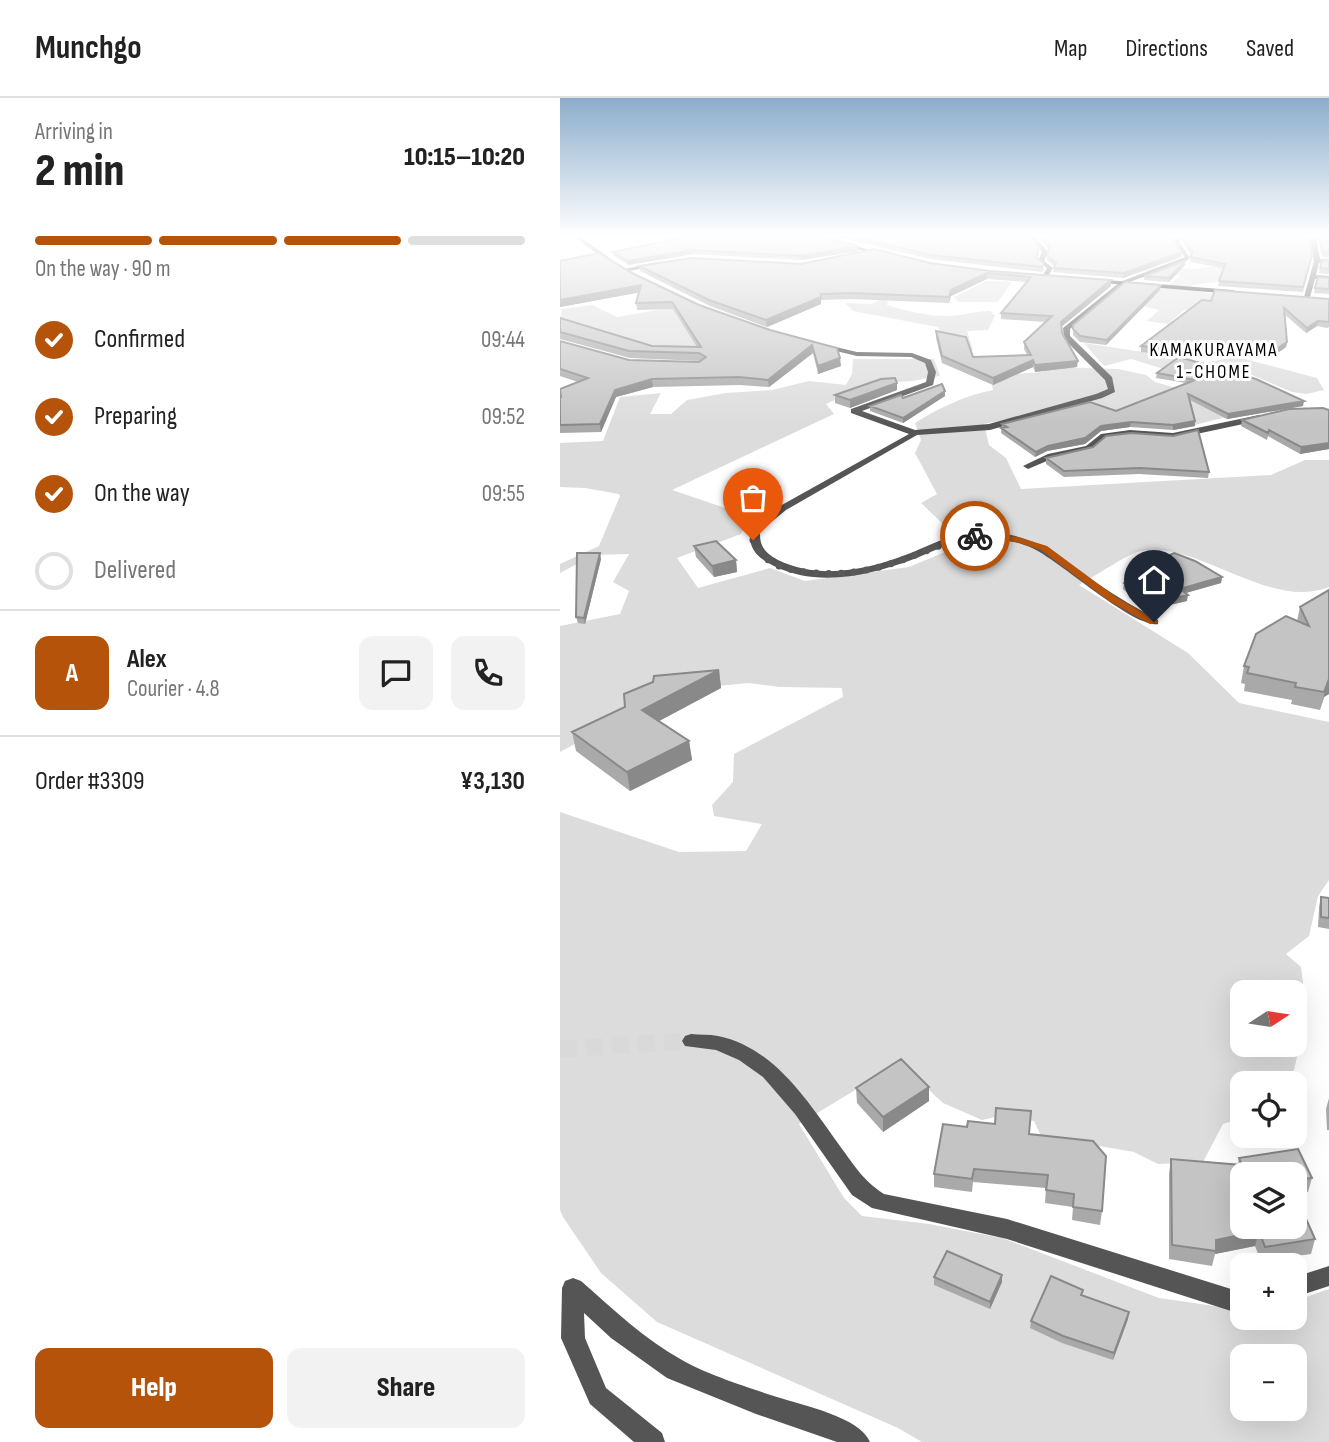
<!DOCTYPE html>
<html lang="en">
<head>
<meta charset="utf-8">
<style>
	:root { --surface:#fff; --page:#f2f2f2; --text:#222; --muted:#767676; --line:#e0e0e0; --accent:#b45309 }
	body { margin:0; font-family:"Sofia Sans Condensed",sans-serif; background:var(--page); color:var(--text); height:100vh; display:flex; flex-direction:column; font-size:26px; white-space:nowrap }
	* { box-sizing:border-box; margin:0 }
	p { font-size:23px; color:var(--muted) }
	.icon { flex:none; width:38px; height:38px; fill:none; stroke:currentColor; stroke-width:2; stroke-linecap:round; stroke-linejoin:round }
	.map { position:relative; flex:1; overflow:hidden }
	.panel { display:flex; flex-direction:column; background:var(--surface); width:560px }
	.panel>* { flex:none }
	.needle { width:46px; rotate:78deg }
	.fabs { position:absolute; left:670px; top:882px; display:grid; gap:14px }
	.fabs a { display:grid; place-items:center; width:77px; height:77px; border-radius:14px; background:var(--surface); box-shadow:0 7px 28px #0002; font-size:35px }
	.pin { position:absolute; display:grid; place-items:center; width:60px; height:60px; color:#fff; margin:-72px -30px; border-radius:50% 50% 50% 0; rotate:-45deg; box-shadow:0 0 7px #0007 }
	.pin .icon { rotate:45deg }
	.courier { position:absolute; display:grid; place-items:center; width:70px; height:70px; margin:-35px; border:5px solid #b45309; border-radius:50%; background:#fff; color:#222; box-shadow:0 2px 9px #0007 }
	.summary em { font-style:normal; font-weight:800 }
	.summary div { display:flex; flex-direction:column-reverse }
	.summary { display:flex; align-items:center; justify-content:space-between; height:119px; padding:0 35px }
	h1 { font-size:46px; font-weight:800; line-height:52px }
	.bar { display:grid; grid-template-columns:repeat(4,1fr); gap:10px 7px; align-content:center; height:84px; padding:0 35px }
	.bar i { height:9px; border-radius:5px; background:var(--line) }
	.bar .on { background:var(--accent) }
	.bar p { grid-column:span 4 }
	.line { display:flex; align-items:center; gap:18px; padding:0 35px; border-top:2px solid var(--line) }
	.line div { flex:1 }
	.round { display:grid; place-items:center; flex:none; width:74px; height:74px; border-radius:14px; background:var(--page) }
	ol { padding:0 35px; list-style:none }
	li { display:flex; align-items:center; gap:21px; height:77px }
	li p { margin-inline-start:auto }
	li .icon { padding:7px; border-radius:50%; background:var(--accent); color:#fff; stroke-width:4 }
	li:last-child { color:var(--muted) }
	li i { width:38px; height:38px; border:4px solid var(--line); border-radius:50% }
	.button { display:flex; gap:14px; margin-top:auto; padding:14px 35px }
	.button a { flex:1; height:80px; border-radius:14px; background:var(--accent); color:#fff; font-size:28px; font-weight:800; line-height:80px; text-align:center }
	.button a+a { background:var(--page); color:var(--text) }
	header { display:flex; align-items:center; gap:42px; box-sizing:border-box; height:98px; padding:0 35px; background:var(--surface); border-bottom:2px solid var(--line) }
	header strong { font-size:33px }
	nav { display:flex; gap:38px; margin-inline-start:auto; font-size:24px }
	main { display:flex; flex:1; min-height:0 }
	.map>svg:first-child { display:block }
	.green { fill:#dcdcdc; fill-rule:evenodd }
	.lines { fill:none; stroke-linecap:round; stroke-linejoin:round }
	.street-tunnel { stroke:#d9d9d9; stroke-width:17; stroke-dasharray:17 9; stroke-linecap:butt }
	.street { fill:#555; fill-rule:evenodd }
	.secondary { fill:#222; fill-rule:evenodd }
	.wall { fill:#a9a9a9 }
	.shaded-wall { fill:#898989 }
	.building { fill:#c4c4c4; stroke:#898989; stroke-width:2 }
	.route { fill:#b45309 }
	.done { stroke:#595959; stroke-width:7; stroke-dasharray:0 12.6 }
	.labels { text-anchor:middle; stroke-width:6; stroke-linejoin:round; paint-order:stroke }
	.far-neighbourhood-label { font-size:19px; letter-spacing:2px; fill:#000; stroke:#fff }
</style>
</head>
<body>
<header>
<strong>Munchgo</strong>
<nav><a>Map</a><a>Directions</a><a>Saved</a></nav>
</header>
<main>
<section class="panel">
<div class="summary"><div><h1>2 min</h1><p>Arriving in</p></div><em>10:15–10:20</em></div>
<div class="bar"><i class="on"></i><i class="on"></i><i class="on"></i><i></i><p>On the way · 90 m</p></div>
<ol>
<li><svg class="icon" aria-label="check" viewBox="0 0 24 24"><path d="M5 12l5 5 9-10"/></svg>Confirmed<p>09:44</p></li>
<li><svg class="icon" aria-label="check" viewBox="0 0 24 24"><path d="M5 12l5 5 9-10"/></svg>Preparing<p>09:52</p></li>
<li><svg class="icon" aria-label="check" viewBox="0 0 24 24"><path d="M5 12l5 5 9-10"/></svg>On the way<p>09:55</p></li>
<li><i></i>Delivered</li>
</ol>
<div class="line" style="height:126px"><b class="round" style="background:var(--accent);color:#fff">A</b><div><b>Alex</b><p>Courier · 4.8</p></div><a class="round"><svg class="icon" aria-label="chat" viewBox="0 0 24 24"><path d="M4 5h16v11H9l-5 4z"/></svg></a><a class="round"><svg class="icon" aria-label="phone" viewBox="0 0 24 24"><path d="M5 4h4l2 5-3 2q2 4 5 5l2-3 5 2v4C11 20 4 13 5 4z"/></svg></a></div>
<div class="line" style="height:91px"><div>Order #3309</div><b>¥3,130</b></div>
<div class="button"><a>Help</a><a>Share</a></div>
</section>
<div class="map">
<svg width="769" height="1344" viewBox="0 0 769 1344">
	<rect width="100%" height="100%" fill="#fff"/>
	<path class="green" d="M668,166L678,181L632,187V192L681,201L641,216L624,212L608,226L587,223L599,212L580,207L584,192L610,186L620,178L578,171L589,168L636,171Z
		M427,183L452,184L438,204H399L394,199Z
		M322,201L328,203L327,207C347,213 366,218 387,218C402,218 415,213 430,213L435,218L428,232L407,233L413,252L388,253L378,229L293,213L285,205L311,206Z
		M32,207L57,219L126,207L155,254H96L0,221L2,211Z
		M524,245L603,257L617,262L649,264L669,260L685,261L757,280L764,292L747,296L732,294L692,277L673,274L610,273L571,261L544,268Z
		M293,261H374L380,278L352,283L309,286L266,306L274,316L112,392L189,418L181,436L117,460L138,490L210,470L245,483L349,469L404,446L361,405L377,396L355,355L361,342L355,325C379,310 404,298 433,292L430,278L483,274L481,269L558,271L586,277L595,284L623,292L678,316L631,328L522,307L424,326L429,347L446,360L461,391L711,377L745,362H769V489C709,513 635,441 581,453C567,456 534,479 519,487L628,555L679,605L769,624V782L758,798L749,838L726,856L741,869L747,916L731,985H682V1020L663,1026L643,1064L598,1066L574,1054L481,1038L474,1023L440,1018L422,1022L383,1005L340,965L239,1026L284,1100L302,1118L369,1126L442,1140L599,1200L682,1212V1220H735V1203L769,1191V1344H362L338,1330L97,1224L41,1175L3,1119L0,1112V714L119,754L186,753L202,726L154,718L152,707L173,684L174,656L283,599L282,590L220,589L189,585L84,595L57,623L0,654V528L60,516L69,493L53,484L69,456L34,457L0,475V466L39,448L60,398L59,396L25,390L0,389V345L43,343L60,299L101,295L90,316H111L127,302L166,295L212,292L249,283L286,287L292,276ZM682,894H735V947H682ZM682,1258H735V1311H682Z"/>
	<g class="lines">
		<path class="street-tunnel" d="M0,951L131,943"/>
		<path class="street" d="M13,138H19L55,164L50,165Z
			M469,138H474L488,154L484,163L493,170L487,180L482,179L487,170L478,163L482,154Z
			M616,138H622L620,145L630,160L625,164L564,186L510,231V238L552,279L555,294L542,300L430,332L357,337L226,412L200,433C199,448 205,455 218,462C259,482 307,472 348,456C364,450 380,441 398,437C415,434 434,434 451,437C486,444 509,467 538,486C557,499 578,511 598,522V526C573,530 499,462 472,450C454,442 434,440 415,441C392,443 374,453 354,461C311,477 258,490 214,468C198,460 188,451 190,432L220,408L349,336L291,315V311L366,284L368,274L365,265L351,259L297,258L259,249V245L297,254L352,255L371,262L376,274L373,287L302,313L355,332L429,326L536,296L548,291L545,282L504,241L503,230L560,184L625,159L614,145Z
			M750,138H756L760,161H769V165H759L756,177L769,178V182L755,181L750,199L747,201L744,199L754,163Z
			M97,164L99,167L64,174L61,172Z
			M699,317L702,318V322L613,341L570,338L544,341L532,352L494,360L468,371L463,368L488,356L526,348L541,336L570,332L613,335Z
			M131,936C140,937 149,936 158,938C213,949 247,1002 277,1044C293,1065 301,1081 324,1096L447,1121L671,1191L682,1192V1213H671L447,1141L312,1110L292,1097L235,1016L203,979L179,962L156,952L125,948L122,943L125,938Z
			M769,1168V1188L735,1199V1179Z
			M13,1180L21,1183C53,1211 84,1241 122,1262C146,1276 189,1290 217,1299C242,1307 300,1319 310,1344H277L196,1316L107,1280L51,1240L24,1215L25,1240L46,1290L102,1335L105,1344H74L30,1306L1,1240L2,1190L5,1183Z"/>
		<path class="secondary" d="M249,138H259L325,156L322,158Z
			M533,181L673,192L676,194L673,196L531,184Z"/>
	</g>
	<path class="wall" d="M273,138H470L479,154L477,160L484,171L482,174L371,161Z
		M477,138H614L613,141L621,159L563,180L493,174L494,168L487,162L489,151Z
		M624,138L751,163L743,194L658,188L663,170L630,164L631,157L623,145Z
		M757,138H769V160L762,158Z
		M120,139L298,148V153L241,162L133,156L68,167L54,158L53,154Z
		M769,162V176L759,175L762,163Z
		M0,163L72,175L139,207L210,232L277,250L281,268L258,276L253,255L209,289L180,287L93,289L56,299L41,334L0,335V299L18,284L0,278V243L69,262L139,264L141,263L70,260L0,241V220L92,248L137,249L113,211L77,212L76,205L80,194L0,209Z
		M370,165L551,188L501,229L502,235L517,269L475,274L473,269L433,287L382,265L376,240V233L413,259L467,257L464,251V244L486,224L441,221V215L467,184L427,181L391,198L389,205L291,201L261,202V206L207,229L150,208L80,173L79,168Z
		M625,167L609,184L584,182V178Z
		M769,180V196L754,195L755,190Z
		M600,192L546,247L520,244L513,237V227Z
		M769,201V229L767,230L757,228L746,235L724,216L727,244L726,249L711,260L616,255V258L581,254V248L651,203Z
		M619,259L743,308L667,321L630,302L635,323V328L613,332L570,329L541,333L525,346L487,353L475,359L441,335L442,326L556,313L626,285L596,280L597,275Z
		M337,285V292L290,310L275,305V297Z
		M385,298L343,325L310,313V308L343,300Z
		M769,312V351L740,356L708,338L707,342L681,328L682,322Z
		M486,360L649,374L648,380L579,376L504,379L486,366Z
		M134,448L176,462L177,474L154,479L136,459Z
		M41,461L25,526L18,525L16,519Z
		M662,479L661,485L625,495L627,503L588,512L563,491L564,485Z
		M769,492V596L764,599L760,612L731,606L732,602L684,593L685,586L681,585L684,568L737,523L740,509Z
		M159,572L161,590L99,623L129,643L132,662L70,693L16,653L12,634Z
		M761,799L769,800V831L758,829L759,809Z
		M369,989V1003L323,1034L297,1005L296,990Z
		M769,1000V1032H767L766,1011Z
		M469,1036L542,1113L540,1127L512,1122L513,1109L485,1105L486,1090L413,1084L412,1094L374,1089V1076Z
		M679,1060L752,1080L748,1094L735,1096V1076H682L755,1141L751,1156L701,1163L695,1148L655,1156L652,1168L609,1161V1076L611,1061L678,1066Z
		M442,1177V1184L430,1211L374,1187V1179Z
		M522,1197L568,1221L553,1262L502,1245L470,1230L471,1223Z"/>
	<path class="shaded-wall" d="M298,148V153L241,162V158Z
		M132,152L133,156L68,167L67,163Z
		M622,154L621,159L563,180L564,175Z
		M625,163V167L609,184V180Z
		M427,175V181L391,198L389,205V199L391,192Z
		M551,182V188L500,230L501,224Z
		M81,187L82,194L0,209V202Z
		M601,187L600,192L546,247L547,242Z
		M261,196V206L207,229L206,222Z
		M758,223L757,228L746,235L747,230Z
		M727,244L726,249L711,260L712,254Z
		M252,247L253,255L209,289L208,282Z
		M280,260L281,268L258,276V268Z
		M473,262V269L433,287V280Z
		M518,263L517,269L475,274V267Z
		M92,281L93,289L56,299L41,334L40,326L55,292Z
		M337,285V292L290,310V302Z
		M385,293V298L343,325V320Z
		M744,303L743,308L667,321L668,316Z
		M635,323V328L613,332V327Z
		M571,324L570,329L541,333L525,346L487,353L475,359L476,354L488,348L541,328Z
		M769,345V351L740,356L741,349Z
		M40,455L41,461L25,526L24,520Z
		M176,462L177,474L154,479L152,468Z
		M662,479L661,485L619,497L620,491Z
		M628,497L627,503L588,512L589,506Z
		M159,572L161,590L86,630L82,612Z
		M768,581H769V596L764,599L760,612Z
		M129,643L132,662L70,693L67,674Z
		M369,989V1003L323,1034V1019Z
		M699,1133L695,1148L655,1156L656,1142Z
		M442,1177V1184L430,1211V1204Z
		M569,1214L568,1221L553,1262L554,1255Z"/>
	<path class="building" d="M120,138H257L298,148L241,158L132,152L67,163L53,154L120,140Z
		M292,138H470L479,150L476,159L484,166L482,169L371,157Z
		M481,138H612V140L622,154L564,175L494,170L496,165L487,158L490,148Z
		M624,138H749L752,158L743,189L659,183L665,166L630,159L633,154L623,140Z
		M759,138H769V155L763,154Z
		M314,151L370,165L430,173L551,182L501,224L502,235L518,263L475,267L473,262L433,280L382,258L376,233L406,239L413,259L471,257L464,244L492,218L441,215L471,179L427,175L391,192L389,199L291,195L261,196V199L206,222L149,202L79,168L132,160L241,166Z
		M39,155L72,175L139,207L210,232L277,250L280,260L258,268L252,247L208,282L179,279L92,281L55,292L40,326L0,327V299H1L0,291L28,280L0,271V243L69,262L139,264L146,259L139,255L69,253L0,234V220L92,248L141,249L112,204L76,205L81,187L0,202V163Z
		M769,162V171L760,170L762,163Z
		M625,163L609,180L584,178Z
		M758,179L769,180V191L755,190Z
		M565,184L601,187L547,242L520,238L513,231V227Z
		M655,192L769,201V224L758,223L747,230L724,210L727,244L712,254L617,249L616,252L581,248L642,202L651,203Z
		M619,259L696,281L744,303L668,316L628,296L635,323L613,327L571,324L541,328L525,340L488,348L476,354L441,330L447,329L442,326L530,304L556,313L635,282L597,275Z
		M335,280L337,285L290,302L275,297L321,281Z
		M382,286L385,293L343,320L310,308L341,297L343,300Z
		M763,310L769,312V345L741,349L709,332L708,335L682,322L729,311Z
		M638,332L649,374L580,370L504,373L486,360L533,349L546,338L571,335L613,338Z
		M156,443L176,462L152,468L134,448Z
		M17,455H40L24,520L16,519Z
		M614,455L635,463L662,479L620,491L628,497L589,506L564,485L589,466H592Z
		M769,492V581L764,594L735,589L736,585L687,575L689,569L684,568L696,536L726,518L749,528L740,509Z
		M159,572L82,612L129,643L67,674L12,634L65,609L64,596L93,584L94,578Z
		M761,799L769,800V820L761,819Z
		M341,961L369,989L323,1019L296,990Z
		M436,1010L471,1013L469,1036L533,1043L546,1058L542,1113L513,1109L514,1096L486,1092L488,1077L414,1071L412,1081L374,1076L383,1026L407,1029L408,1023L435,1026Z
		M738,1051L752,1080L735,1082V1076H682V1129H735V1096L755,1141L705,1149L699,1133L656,1142V1153L612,1147L611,1061L682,1067L679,1060Z
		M387,1153L442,1177L430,1204L374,1179Z
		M491,1178L523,1192L521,1197L569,1214L554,1255L503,1238L471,1223Z"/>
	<linearGradient id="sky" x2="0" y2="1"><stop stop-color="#8cadcc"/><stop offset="0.42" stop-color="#fff"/><stop offset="1" stop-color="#fff" stop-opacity="0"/></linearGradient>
	<rect width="769" height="327" fill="url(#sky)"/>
	<path class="route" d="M415,436L458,439L487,448L556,499L599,524L590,526L549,503L481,452L457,444L412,440Z"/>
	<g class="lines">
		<path class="done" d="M193,442C198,457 214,468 229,471C267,480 306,475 342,462C367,453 389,442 415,438"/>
	</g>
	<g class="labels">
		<g class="far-neighbourhood-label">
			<text x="654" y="258">KAMAKURAYAMA<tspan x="654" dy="22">1-CHOME</tspan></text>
		</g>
	</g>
</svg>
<div class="fabs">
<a><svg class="needle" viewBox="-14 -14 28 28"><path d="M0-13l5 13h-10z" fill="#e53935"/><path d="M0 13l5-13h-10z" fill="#767676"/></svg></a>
<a><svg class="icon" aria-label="locate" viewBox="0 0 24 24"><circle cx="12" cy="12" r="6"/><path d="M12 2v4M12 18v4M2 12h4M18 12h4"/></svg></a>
<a><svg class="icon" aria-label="layers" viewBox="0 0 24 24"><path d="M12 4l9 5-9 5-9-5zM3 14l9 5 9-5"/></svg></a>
<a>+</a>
<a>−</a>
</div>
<div class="pin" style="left:193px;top:442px;background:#ea580c"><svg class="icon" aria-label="bag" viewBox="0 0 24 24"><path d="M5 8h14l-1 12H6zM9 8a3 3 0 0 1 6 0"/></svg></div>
<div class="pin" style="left:594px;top:524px;background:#1f2937"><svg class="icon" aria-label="home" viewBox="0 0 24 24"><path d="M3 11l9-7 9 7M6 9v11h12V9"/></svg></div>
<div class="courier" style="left:415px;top:438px"><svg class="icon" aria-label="bike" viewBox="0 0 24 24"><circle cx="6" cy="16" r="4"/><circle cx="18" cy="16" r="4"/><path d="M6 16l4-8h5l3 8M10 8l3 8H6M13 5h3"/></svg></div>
</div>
</main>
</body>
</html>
